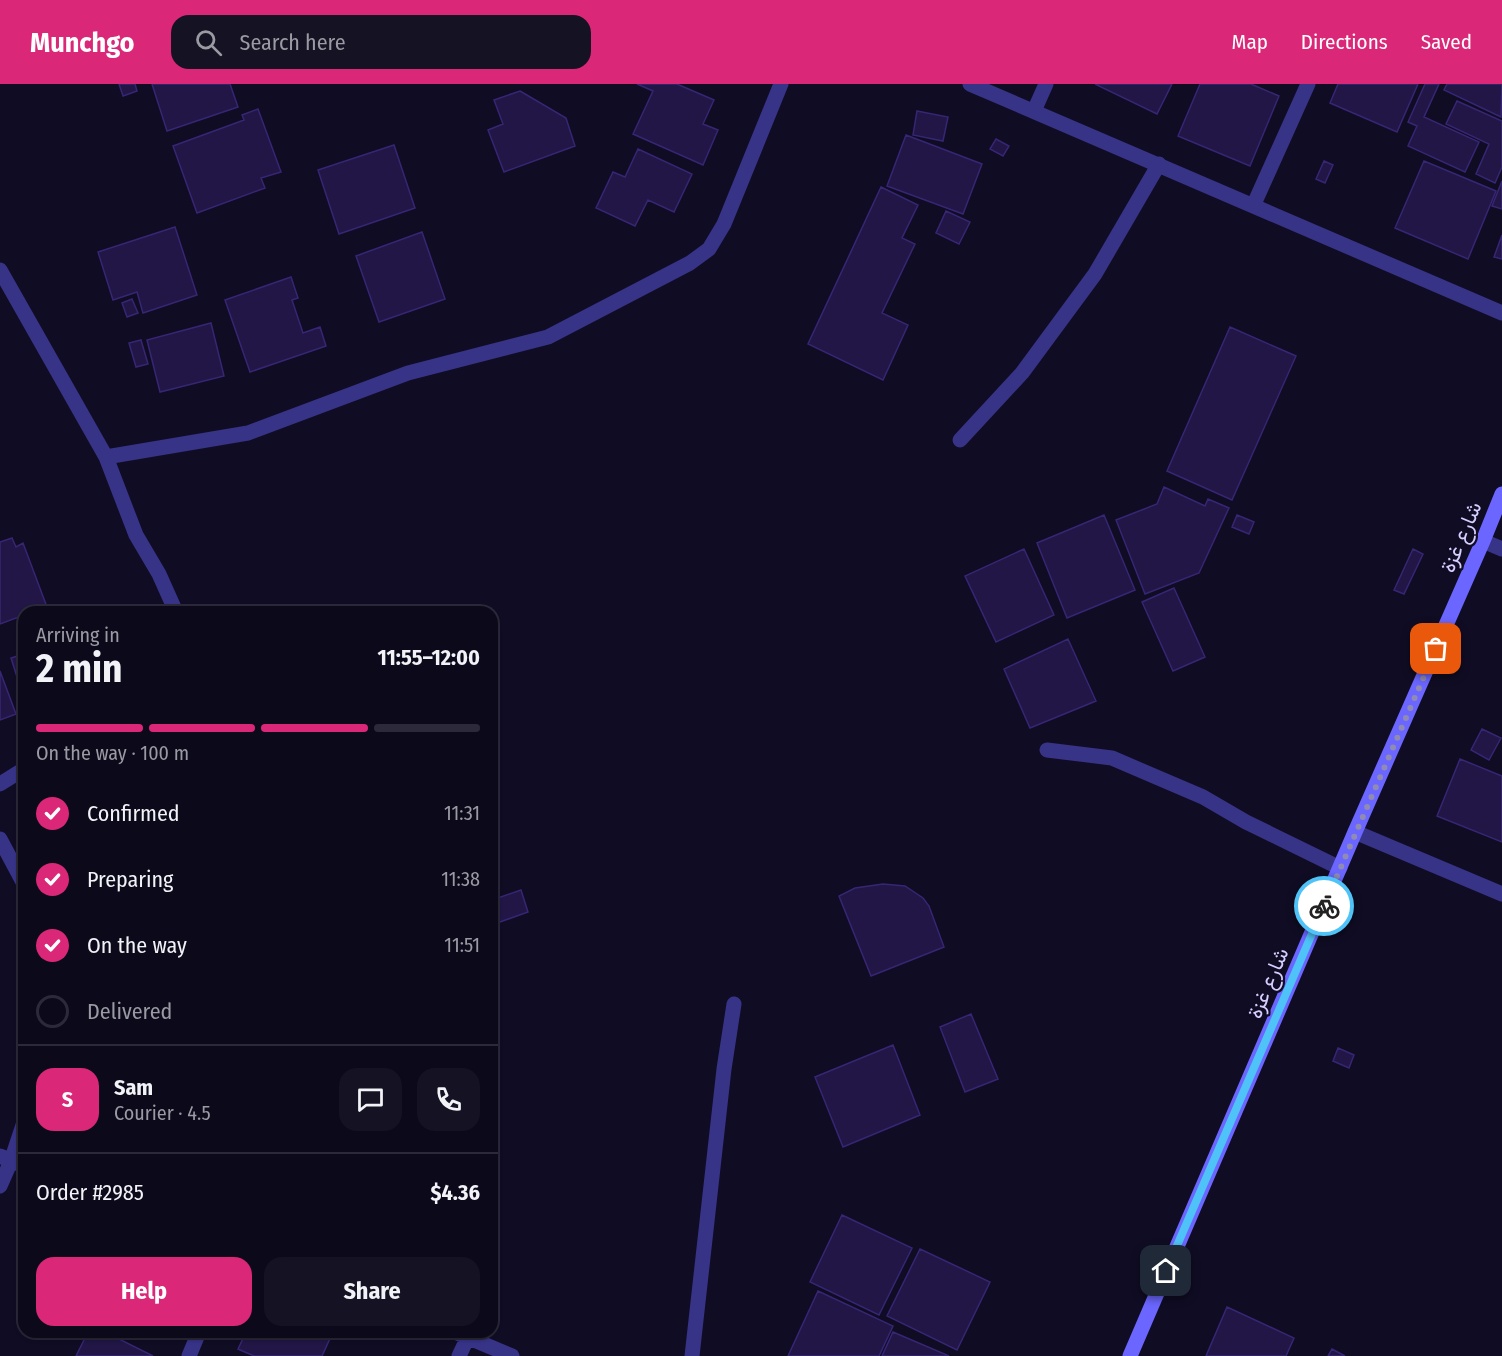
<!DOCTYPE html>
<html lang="en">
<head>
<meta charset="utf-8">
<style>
	:root { --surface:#0c091b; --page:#151224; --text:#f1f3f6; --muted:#9a9aa3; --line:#2c2a3a; --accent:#db2777 }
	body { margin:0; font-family:"Fira Sans Condensed",Vazirmatn,sans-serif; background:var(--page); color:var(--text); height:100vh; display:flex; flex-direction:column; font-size:22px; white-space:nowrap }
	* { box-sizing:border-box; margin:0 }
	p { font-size:20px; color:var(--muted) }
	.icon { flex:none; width:33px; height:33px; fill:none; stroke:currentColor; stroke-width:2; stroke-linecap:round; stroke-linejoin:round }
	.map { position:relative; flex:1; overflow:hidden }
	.drawer { position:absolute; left:18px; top:522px; width:480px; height:732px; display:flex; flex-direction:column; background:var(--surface); border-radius:18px; box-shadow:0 2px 4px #0004,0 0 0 2px var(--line) }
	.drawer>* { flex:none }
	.pin { position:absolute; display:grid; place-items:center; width:51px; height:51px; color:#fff; margin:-26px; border-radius:12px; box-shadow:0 3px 9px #0006 }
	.courier { position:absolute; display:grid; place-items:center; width:60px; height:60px; margin:-30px; border:4px solid #4fc3f7; border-radius:50%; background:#fff; color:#222; box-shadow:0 2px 8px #0007 }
	.summary em { font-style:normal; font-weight:700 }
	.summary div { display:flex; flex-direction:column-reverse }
	.summary { display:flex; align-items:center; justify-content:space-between; height:102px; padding:0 18px }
	h1 { font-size:39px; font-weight:700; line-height:45px }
	.bar { display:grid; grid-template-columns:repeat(4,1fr); gap:9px 6px; align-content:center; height:72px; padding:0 18px }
	.bar i { height:8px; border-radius:4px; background:var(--line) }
	.bar .selected { background:var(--accent) }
	.bar p { grid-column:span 4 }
	.line { display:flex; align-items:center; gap:15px; padding:0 18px; border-top:2px solid var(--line) }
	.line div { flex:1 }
	.round { display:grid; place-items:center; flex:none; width:63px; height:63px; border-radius:18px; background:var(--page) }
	ol { padding:0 18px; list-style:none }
	li { display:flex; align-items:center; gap:18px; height:66px }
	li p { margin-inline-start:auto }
	li .icon { padding:6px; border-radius:50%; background:var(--accent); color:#fff; stroke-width:4 }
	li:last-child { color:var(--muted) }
	li i { width:33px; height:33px; border:3px solid var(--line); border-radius:50% }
	.action { display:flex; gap:12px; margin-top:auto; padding:12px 18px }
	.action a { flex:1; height:69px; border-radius:18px; background:var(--accent); color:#fff; font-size:24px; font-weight:700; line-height:69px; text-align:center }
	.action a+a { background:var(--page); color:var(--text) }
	header { display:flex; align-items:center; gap:36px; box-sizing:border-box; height:84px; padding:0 30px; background:var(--accent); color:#fff }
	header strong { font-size:28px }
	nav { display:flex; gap:33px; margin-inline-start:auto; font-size:21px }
	.search { width:420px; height:54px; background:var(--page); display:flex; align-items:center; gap:15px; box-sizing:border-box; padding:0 21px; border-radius:18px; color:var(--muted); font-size:22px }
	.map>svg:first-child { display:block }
	.building { fill:#211646; stroke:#372674; stroke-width:1.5 }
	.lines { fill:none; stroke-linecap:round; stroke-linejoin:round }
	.street { stroke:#373387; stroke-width:15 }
	.secondary { stroke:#6b66ff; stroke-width:15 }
	.done { stroke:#908bb2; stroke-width:6; stroke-dasharray:0 10.8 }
	.route { stroke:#4fc3f7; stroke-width:8 }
	.labels { text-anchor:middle; stroke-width:4.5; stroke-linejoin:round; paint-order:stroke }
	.street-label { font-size:21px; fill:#d5cfff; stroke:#100c24 }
</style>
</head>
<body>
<header>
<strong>Munchgo</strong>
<div class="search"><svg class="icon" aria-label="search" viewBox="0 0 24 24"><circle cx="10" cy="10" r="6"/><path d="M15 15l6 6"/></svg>Search here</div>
<nav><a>Map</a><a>Directions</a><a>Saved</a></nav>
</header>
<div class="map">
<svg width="1502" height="1272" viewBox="0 0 1502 1272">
	<rect width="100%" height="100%" fill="#100c24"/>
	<path class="building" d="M119,0H135L137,7L123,12Z
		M152,0H230L238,23L167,47Z
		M637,0H677L714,16L703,40L718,46L703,81L633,50L653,7Z
		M1095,0H1172L1157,30Z
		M1200,0H1251L1279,12L1250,82L1178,52Z
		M1338,0H1418L1397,48L1330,19Z
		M1425,0H1439L1424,33L1479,58L1465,88L1408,62L1417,42L1408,38Z
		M1447,0H1502L1501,33L1444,6Z
		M520,7L566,34L575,62L504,88L488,46L503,40L494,16Z
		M1457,17L1502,37V83L1495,99L1476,90L1489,60L1446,40Z
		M258,25L281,88L261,94L265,104L197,129L173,62L244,36L242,31Z
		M917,27L948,33L943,57L913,51Z
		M906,51L982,80L963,130L887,102Z
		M996,55L1009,62L1003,72L990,65Z
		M394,61L415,124L339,150L318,86Z
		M638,65L692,90L674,128L648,116L635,142L596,124L613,88L625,93Z
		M1324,77L1333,81L1325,99L1316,95Z
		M1424,77L1496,107L1468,175L1395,144Z
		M1502,97V125L1492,122Z
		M881,103L918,121L902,154L915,160L882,229L908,241L883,296L808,260Z
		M946,127L970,138L959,160L936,149Z
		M175,143L197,211L143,229L137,208L113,216L98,168Z
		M422,148L445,215L379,238L356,172Z
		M1502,151V175L1494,173Z
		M291,193L298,214L292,216L303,249L320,243L326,262L250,288L225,216Z
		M132,215L138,229L127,233L122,219Z
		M211,239L224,292L160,308L147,256Z
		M1230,243L1296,272L1232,416L1167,387Z
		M141,256L148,280L136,283L129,259Z
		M1164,403L1205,422L1208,415L1229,424L1199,489L1145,510L1116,436L1157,420Z
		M1104,431L1135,506L1067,534L1037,459Z
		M1237,431L1254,438L1249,450L1232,443Z
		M12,454L16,463L23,459L47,523L33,528H24V531L0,540V458Z
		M1024,465L1054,531L996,558L965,492Z
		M1413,465L1423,470L1404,510L1394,506Z
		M1174,504L1205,573L1173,587L1142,518Z
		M1068,555L1096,617L1030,644L1004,585Z
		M24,570V615L11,574Z
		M0,587L16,630L0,636Z
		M1482,645L1501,654L1489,676L1471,666Z
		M1460,675L1502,692V758L1437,732Z
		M883,800L905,802L923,814L929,822L944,863L871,892L839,812L855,804Z
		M521,806L528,828L497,839L492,824V816Z
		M971,930L998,995L965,1008L940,943Z
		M893,961L920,1031L843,1063L815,993Z
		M1338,964L1354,971L1349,984L1333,977Z
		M842,1131L912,1164L879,1231L810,1198Z
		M920,1165L990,1198L957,1266L887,1232Z
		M818,1207L893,1242L879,1272H788Z
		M1227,1223L1294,1254L1286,1272H1206Z
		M88,1248H105L153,1272H76Z
		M246,1248H333L322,1272H254L238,1265Z
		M893,1248L949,1272H882Z
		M1332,1265L1345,1272H1328Z"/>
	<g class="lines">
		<path class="street" d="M970,0L1502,229
			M1034,27L1046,0
			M1254,120L1308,0
			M0,186L106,373L136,451L159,490L176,528
			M960,356L1022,289L1095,190L1159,80
			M106,373L248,349L408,289L548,253L690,179L709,165L724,140L781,0
			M1483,457L1502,465
			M1047,666L1112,674L1203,713L1246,738L1340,784
			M0,700L24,685
			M1355,748L1502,810
			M0,755L24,800
			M0,1072L24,1082
			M0,1102L11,1077L24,1038
			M455,1248L512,1272
			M189,1272L199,1248
			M459,1272L468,1253
			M692,1272L724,985L734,920"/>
		<path class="secondary" d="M1130,1272L1355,748L1483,457L1502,410"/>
	</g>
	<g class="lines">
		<path class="done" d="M1324,822L1436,565"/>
		<path class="route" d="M1166,1187L1324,822"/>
	</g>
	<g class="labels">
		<g class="street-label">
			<text transform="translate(1461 453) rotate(-67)" y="7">شارع غزة</text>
			<text transform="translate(1268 899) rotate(-67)" y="7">شارع غزة</text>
		</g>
	</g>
</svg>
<div class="pin" style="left:1436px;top:565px;background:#ea580c"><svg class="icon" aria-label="bag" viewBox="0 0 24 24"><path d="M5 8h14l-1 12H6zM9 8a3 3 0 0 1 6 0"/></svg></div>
<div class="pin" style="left:1166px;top:1187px;background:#1f2937"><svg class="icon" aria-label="home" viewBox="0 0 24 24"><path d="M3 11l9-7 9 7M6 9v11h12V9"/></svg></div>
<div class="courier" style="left:1324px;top:822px"><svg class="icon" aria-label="bike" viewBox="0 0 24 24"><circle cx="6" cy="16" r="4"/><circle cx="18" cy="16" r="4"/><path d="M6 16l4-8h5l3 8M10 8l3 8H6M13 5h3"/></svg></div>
<section class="drawer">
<div class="summary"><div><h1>2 min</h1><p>Arriving in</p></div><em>11:55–12:00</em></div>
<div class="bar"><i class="selected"></i><i class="selected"></i><i class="selected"></i><i></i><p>On the way · 100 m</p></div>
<ol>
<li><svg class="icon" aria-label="check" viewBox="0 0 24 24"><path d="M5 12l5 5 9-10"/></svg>Confirmed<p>11:31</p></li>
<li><svg class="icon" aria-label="check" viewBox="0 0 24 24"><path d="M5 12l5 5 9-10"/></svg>Preparing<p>11:38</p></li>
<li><svg class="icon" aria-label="check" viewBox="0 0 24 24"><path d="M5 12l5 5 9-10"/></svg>On the way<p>11:51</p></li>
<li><i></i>Delivered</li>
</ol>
<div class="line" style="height:108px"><b class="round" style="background:var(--accent);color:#fff">S</b><div><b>Sam</b><p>Courier · 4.5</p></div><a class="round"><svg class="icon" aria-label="chat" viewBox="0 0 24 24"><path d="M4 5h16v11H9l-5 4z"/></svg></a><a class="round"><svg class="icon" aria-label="phone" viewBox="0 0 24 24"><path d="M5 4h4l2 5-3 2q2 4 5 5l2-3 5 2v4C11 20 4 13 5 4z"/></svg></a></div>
<div class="line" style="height:78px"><div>Order #2985</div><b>$4.36</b></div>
<div class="action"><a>Help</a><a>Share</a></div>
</section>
</div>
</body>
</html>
